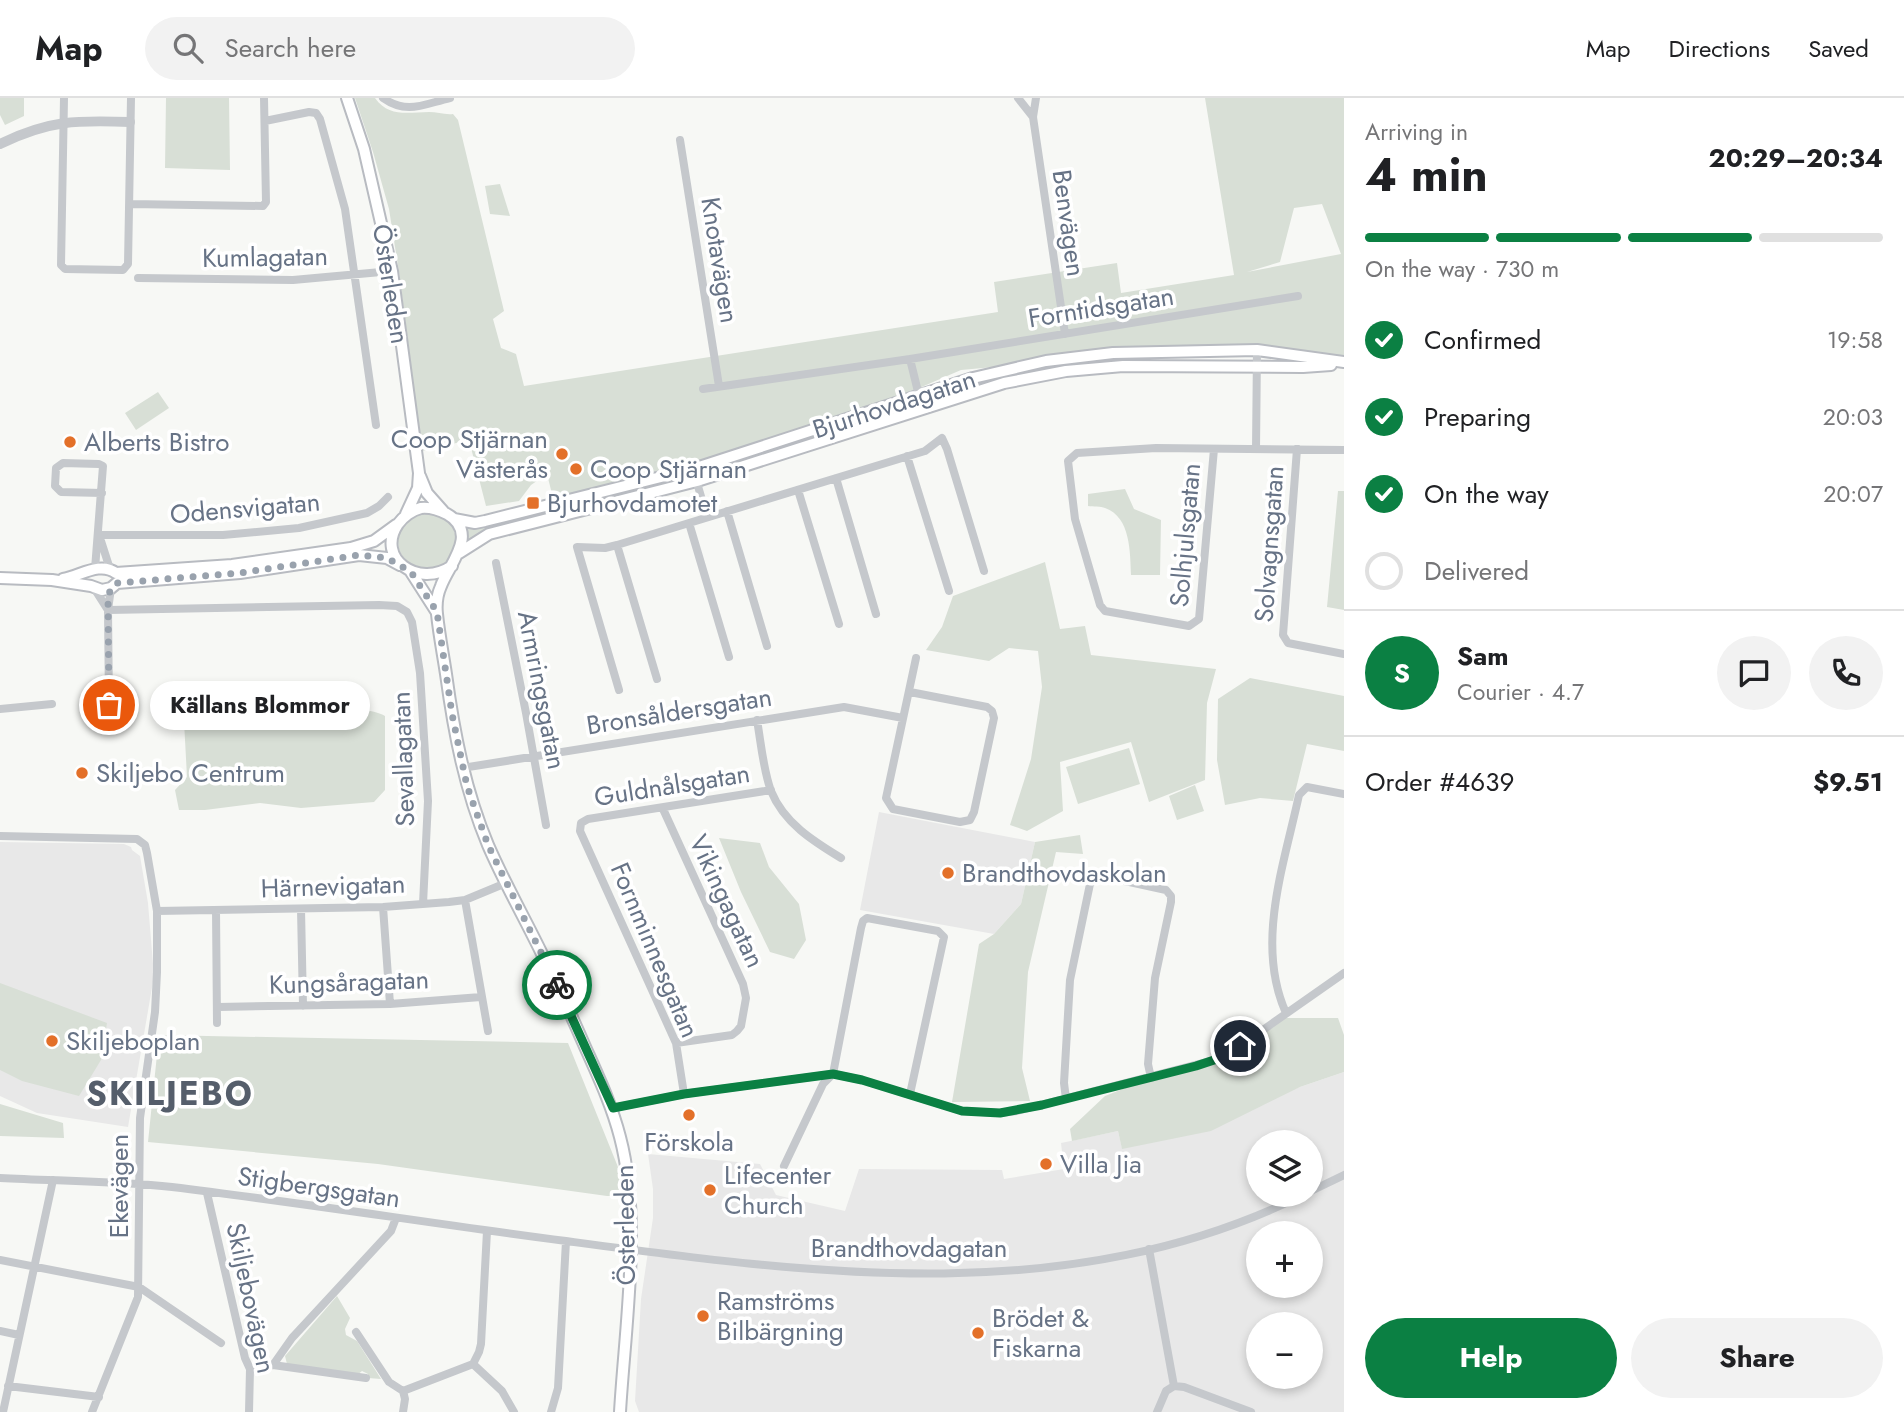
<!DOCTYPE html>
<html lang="en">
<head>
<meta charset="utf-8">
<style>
	:root { --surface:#fff; --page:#f2f2f2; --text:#202124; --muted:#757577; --line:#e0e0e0; --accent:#0b8043 }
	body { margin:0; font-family:Jost,sans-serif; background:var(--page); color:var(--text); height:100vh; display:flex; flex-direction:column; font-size:26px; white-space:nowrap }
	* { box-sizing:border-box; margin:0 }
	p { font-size:23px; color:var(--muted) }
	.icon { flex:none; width:38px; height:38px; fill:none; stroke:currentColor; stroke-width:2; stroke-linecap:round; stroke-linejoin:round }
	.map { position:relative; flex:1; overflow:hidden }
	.panel { display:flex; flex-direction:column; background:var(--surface); width:560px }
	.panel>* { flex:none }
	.buttons { position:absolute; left:1246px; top:1032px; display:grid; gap:14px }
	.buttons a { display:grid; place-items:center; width:77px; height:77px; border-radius:50%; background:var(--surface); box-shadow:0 4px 10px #0003; font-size:35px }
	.pin { position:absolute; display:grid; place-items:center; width:60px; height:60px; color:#fff; margin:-30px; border:4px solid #fff; border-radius:50%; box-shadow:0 2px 7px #0007 }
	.courier { position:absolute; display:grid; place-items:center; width:70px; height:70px; margin:-35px; border:5px solid #0b8043; border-radius:50%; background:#fff; color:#222; box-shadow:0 2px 9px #0007 }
	.bubble { position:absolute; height:49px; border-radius:24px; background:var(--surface); box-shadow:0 4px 10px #0003; font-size:23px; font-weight:700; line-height:49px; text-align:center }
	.headline em { font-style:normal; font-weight:700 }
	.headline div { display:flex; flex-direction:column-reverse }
	.headline { display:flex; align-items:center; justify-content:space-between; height:119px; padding:0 21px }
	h1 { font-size:46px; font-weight:700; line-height:52px }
	.bar { display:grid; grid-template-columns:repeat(4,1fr); gap:10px 7px; align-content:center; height:84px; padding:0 21px }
	.bar i { height:9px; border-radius:5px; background:var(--line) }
	.bar .selected { background:var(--accent) }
	.bar p { grid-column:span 4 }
	.line { display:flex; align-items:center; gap:18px; padding:0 21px; border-top:2px solid var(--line) }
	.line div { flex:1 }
	.round { display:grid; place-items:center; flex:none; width:74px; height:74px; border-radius:37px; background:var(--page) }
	ol { padding:0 21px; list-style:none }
	li { display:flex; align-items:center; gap:21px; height:77px }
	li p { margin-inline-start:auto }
	li .icon { padding:7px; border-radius:50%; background:var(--accent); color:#fff; stroke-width:4 }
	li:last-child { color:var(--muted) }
	li i { width:38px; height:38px; border:4px solid var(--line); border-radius:50% }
	.button { display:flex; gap:14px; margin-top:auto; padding:14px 21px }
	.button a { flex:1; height:80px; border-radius:42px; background:var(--accent); color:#fff; font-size:28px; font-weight:700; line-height:80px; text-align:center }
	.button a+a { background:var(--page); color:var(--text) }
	header { display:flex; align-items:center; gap:42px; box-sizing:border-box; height:98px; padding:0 35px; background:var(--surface); border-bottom:2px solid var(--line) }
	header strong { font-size:33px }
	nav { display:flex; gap:38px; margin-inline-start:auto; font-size:24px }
	.search { width:490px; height:63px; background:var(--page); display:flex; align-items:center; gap:18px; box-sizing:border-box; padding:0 24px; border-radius:38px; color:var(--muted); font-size:26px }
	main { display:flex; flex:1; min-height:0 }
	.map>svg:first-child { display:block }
	.built { fill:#e8e8e8; fill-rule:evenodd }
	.green { fill:#d8dfd6; fill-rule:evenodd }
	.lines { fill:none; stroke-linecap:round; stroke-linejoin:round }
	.secondary-casing { stroke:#b8bbc1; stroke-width:14 }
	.minor { stroke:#c5c8cc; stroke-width:8 }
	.tertiary { stroke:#c5c8cc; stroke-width:10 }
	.secondary { stroke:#fff; stroke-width:10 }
	.done { stroke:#99a2ad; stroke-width:7; stroke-dasharray:0 12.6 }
	.route { stroke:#0b8043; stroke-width:9 }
	.poi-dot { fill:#e37029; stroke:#fff; stroke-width:2.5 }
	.labels { text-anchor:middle; stroke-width:7; stroke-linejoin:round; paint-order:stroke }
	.street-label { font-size:26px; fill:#677386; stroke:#fff }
	.poi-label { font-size:26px; fill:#677386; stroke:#fff; text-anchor:start }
	.district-label { font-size:33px; font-weight:bold; letter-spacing:2px; fill:#555e6b; stroke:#fff }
</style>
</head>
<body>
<header>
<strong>Map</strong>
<div class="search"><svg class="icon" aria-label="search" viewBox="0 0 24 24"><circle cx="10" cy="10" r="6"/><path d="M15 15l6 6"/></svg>Search here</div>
<nav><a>Map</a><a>Directions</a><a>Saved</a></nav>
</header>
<main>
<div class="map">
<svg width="1344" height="1314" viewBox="0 0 1344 1314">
	<rect width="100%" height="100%" fill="#f7f8f5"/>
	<path class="built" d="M879,714L1035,744L1021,806L994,836L860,812Z
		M0,744L124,746L131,749L132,752L140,758L148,805L154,878L128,1029L37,1015L0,998Z
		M1344,974V1314H639L635,1303L641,1201L653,1120V1091L648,1056L760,1066L776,1097L845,1113L859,1071L1002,1072L1004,1081L1064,1071L1061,1045L1118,1033L1122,1050ZM1258,1045H1311V1097H1258ZM1258,1136H1311V1188H1258ZM1258,1227H1311V1279H1258Z"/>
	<path class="green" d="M0,0H24V18L5,27L0,17Z
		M166,0H229L230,72L165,70Z
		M355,0H375C389,20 409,14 429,14C437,14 445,17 453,16L458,22L504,213L493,221L501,250L516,256L524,288L998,214L994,184L1117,165L1121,195L1234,177L1205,0H1344V259L1257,251L1054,257L994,269L961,272L896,300L710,360L553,400L547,376L531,387L519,403L486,408L469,342L422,353L399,174L389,111L373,54ZM1322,106L1341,156L1247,174L1280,164L1294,110Z
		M500,86L510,118L490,116L485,88Z
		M158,294L169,310L136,332L125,315Z
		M1125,391L1134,411L1161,422L1160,477H1131C1130,455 1131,419 1105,410C1101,408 1093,409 1088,408V396Z
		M1338,393H1344V512L1327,509Z
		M592,401C551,418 504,418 467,443L464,428Z
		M398 443a29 29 0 1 1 58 0a29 29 0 1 1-58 0Z
		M1045,464L1060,531L1085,528L1091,557L1216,571L1207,605L1205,682L1149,704L1131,644L1060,664L1063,713L1027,733L1010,727L1031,661L1042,589L1038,553L1009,550L989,563L926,552L942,529L953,498Z
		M1250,580L1344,598V653L1307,646L1293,703L1260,700L1225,707L1217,662L1218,601Z
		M328,607C343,610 375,611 385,618V692L374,704L301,710L260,705L205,712H179L175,692L187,679L184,623L190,611L221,608L256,615L298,608Z
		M1129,650L1140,686L1078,706L1066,669Z
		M1195,687L1204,713L1177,722L1169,698Z
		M1080,737L1083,756L1056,754L1028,874L1022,970L1030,1003L952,1004L979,846L994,836L1021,806L1035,744Z
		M719,740L760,745L769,769L799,806L806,842L794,861L770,854L741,794Z
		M0,885L107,925L101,962L79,998L22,983L0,972Z
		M1281,920H1338L1344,937V974L1300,989L1211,1033L1122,1051L1118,1033L1072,1043L1070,1031L1105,998L1148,981L1217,961Z
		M159,937L568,945L620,1074V1098H607L378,1066L148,1044Z
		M0,1006L63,1025L64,1040L0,1038Z
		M337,1198L350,1220L345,1231L346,1237L357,1243L381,1281L368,1280V1276L362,1273L356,1278L287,1266L285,1258Z"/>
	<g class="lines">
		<defs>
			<path id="secondary" d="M347,0L364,51L392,173L419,375L418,390L406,416
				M420,378L427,395L443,413
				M454,421L475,425L485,423L693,371L973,280L1046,263L1113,255L1257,252L1344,264
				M459,455L489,436L697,383L1004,285L1066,273L1123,268L1303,269L1331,267
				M452,468C418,491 375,460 398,426C403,419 412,412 421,410C430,409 439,412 447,416C480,435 449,466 441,488C437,497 436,507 437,516C439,536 443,556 446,576C454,635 465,692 488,747C504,784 524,819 542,856C558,887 572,919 586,951C599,980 612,1008 620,1039C642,1122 625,1228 620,1314
				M411,474L436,513
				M0,480L52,482L91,488L102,492L111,490L117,485L240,475L359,457L387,460L400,467
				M63,481C80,478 100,463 116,475L232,467L351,450L374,443L396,427"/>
		</defs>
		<use href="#secondary" class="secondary-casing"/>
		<path class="minor" d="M64,0L61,167L65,171L123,172L128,166L131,0
			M383,0C407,17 424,6 450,0
			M1018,0L1033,19
			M1036,0L1033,19L1065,236
			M265,23L309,14L316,15L320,21L345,111L376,327
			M680,42L719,288
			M130,106L263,108L266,104L264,0
			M138,180L293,182L392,173
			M910,261L922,310
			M703,291L910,261L1298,198
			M1214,351L1199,521L1189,528L1105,513L1100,507L1075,421L1068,363L1077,355L1156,350L1344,352
			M1256,351L1257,252
			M1297,351L1283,537L1288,545L1344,556
			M907,358L949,493
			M693,371L707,419
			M836,380L876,516
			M798,392L839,526
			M727,413L767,548
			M689,425L729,559
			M99,437H223L299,430L367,415L379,408L388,399
			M101,443L110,471
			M617,447L657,581
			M496,465L526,615L546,727
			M95,471L103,368L99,366L63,365L56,370L55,388L61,394L102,395
			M94,490L108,512
			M108,512L379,507L397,508L407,514L412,524L420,575L428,703L423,806
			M619,592L577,449L605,450L617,447L925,353L942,340L947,351L984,473
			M910,594L987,609L992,613L994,620L974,714L970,722L960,724L893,711L886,700L916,560
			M109,607L108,512L111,490
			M0,611L52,606
			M757,622C761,645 763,671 771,693C784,725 813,743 841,760
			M462,670L844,609L903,620
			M663,711L743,886L746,900L741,928L737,933L732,937L676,945
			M0,738L137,741L145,747L147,755L157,813V874L155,914L140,1020L138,1199L92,1314
			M465,802L488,933
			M383,809L390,906
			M301,811L303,908
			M216,812L217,925
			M157,813L383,809L449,804L465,802L506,785
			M218,909L390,906L481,899
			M1286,915C1255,846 1284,767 1299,697L1307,689L1344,696
			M684,996L676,945L580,733L581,725L588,721L771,692
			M1066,1001L1064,985L1070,882L1090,786L1095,781L1102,778L1166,792L1171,798V804L1155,880L1148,966L1151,980
			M613,1010L684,996L833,976L862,982L962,1013L1000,1015L1017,1013L1214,962L1240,948L1344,875
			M784,1068L823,986L833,976L861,830L863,823L867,820L938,833L944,839L910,996
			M0,1080C57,1083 115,1083 172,1089C304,1105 435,1126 566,1143C813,1176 1070,1212 1303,1097
			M1311,1093L1344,1077
			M207,1095L245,1260L250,1271L249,1314
			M487,1133L481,1246L479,1254L473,1266L502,1293L514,1314
			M1149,1151L1174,1288L1166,1293L1157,1314
			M0,1162L139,1189L221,1245
			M0,1233L19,1237
			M356,1234L389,1284L403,1293L405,1301L403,1314
			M273,1267L292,1240L391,1133L396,1120
			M250,1271L273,1267L366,1280
			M8,1288L99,1299
			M1174,1288L1184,1289L1251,1314
			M403,1293L473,1266
			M3,1314L53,1082
			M551,1314L558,1290L566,1143"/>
		<path class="tertiary" d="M0,46C49,22 77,22 130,24"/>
		<use href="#secondary" class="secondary"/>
	</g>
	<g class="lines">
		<path class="done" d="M109,607L108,499L111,490L117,485L240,475L359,457L387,460L411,474L437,514L452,616L467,688L488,747L557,887"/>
		<path class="route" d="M557,887L613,1010L684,996L833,976L862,982L962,1013L1000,1015L1042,1007L1196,968L1214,962L1240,948"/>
	</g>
	<g class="poi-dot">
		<circle cx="70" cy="344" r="7"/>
		<circle cx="562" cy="356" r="7"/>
		<circle cx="576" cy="371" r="7"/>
		<rect x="526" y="398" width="14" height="14" rx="3.5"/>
		<circle cx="82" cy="675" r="7"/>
		<circle cx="948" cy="775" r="7"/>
		<circle cx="52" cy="943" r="7"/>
		<circle cx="689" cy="1017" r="7"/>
		<circle cx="1046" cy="1066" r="7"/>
		<circle cx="710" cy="1092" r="7"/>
		<circle cx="703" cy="1218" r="7"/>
		<circle cx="978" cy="1235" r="7"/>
	</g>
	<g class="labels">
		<g class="street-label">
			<text transform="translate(1069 125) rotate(82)" y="9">Benvägen</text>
			<text transform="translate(265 159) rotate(-1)" y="9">Kumlagatan</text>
			<text transform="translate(720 162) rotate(81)" y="9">Knotavägen</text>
			<text transform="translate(391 186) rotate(81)" y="9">Österleden</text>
			<text transform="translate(1101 209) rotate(-9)" y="9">Forntidsgatan</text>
			<text transform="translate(894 306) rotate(-18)" y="9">Bjurhovdagatan</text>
			<text transform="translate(245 410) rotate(-5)" y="9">Odensvigatan</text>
			<text transform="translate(1185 437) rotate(-85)" y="9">Solhjulsgatan</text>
			<text transform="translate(1269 446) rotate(-86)" y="9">Solvagnsgatan</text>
			<text transform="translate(542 592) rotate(79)" y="9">Armringsgatan</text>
			<text transform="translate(679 613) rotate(-9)" y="9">Bronsåldersgatan</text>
			<text transform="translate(403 661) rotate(-92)" y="9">Sevallagatan</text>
			<text transform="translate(672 687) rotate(-9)" y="9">Guldnålsgatan</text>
			<text transform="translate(333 788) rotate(-2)" y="9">Härnevigatan</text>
			<text transform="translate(727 803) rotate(65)" y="9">Vikingagatan</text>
			<text transform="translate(655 852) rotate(67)" y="9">Fornminnesgatan</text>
			<text transform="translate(349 884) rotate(-2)" y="9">Kungsåragatan</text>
			<text transform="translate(119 1088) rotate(-90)" y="9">Ekevägen</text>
			<text transform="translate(319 1089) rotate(8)" y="9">Stigbergsgatan</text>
			<text transform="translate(625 1127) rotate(-91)" y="9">Österleden</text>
			<text x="909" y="1159">Brandthovdagatan</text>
			<text transform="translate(251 1200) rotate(78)" y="9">Skiljebovägen</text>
		</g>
		<g class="poi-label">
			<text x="548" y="350" text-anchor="end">Coop Stjärnan<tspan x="548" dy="30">Västerås</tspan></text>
			<text x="84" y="353">Alberts Bistro</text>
			<text x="590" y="380">Coop Stjärnan</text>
			<text x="547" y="414">Bjurhovdamotet</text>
			<text x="96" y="684">Skiljebo Centrum</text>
			<text x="962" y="784">Brandthovdaskolan</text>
			<text x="66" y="952">Skiljeboplan</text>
			<text x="689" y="1053" text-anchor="middle">Förskola</text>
			<text x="1060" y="1075">Villa Jia</text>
			<text x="724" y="1086">Lifecenter<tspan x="724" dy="30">Church</tspan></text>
			<text x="717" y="1212">Ramströms<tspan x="717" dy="30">Bilbärgning</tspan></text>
			<text x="992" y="1229">Brödet &amp;<tspan x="992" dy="30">Fiskarna</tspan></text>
		</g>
		<g class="district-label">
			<text x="170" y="1007">SKILJEBO</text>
		</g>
	</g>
</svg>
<div class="buttons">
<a><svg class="icon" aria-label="layers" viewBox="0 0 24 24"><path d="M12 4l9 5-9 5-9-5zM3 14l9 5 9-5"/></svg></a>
<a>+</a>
<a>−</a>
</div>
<div class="pin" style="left:109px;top:607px;background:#ea580c"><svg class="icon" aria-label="bag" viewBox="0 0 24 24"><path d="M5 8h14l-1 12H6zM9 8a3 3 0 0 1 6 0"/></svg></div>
<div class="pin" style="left:1240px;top:948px;background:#1f2937"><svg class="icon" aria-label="home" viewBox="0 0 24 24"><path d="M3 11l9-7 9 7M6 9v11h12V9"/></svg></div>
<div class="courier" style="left:557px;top:887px"><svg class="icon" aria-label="bike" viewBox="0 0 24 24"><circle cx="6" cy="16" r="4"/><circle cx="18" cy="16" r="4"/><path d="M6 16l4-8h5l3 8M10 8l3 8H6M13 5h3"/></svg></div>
<div class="bubble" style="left:150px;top:583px;width:220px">Källans Blommor</div>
</div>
<section class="panel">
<div class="headline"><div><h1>4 min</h1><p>Arriving in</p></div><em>20:29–20:34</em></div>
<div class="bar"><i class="selected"></i><i class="selected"></i><i class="selected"></i><i></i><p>On the way · 730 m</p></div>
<ol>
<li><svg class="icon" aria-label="check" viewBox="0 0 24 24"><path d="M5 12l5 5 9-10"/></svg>Confirmed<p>19:58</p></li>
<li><svg class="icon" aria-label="check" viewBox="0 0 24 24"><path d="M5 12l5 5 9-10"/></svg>Preparing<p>20:03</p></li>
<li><svg class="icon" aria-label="check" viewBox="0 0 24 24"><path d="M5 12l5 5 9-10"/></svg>On the way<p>20:07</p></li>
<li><i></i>Delivered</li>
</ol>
<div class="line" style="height:126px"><b class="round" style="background:var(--accent);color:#fff">S</b><div><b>Sam</b><p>Courier · 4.7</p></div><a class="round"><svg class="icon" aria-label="chat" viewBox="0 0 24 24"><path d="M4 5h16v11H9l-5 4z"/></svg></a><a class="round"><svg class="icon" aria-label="phone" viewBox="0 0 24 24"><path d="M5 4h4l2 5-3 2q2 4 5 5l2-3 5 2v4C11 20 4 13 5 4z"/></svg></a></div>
<div class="line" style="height:91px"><div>Order #4639</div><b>$9.51</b></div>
<div class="button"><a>Help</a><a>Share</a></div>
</section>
</main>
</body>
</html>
